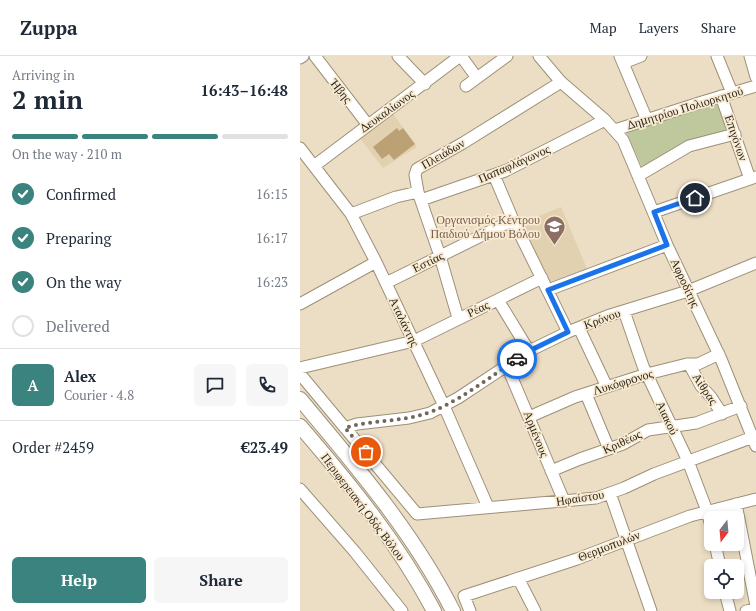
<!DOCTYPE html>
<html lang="en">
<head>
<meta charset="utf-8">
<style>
	:root { --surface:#fff; --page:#f6f6f7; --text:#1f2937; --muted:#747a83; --line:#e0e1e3; --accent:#3b837e }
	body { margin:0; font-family:"PT Serif",serif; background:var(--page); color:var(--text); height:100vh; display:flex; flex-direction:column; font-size:15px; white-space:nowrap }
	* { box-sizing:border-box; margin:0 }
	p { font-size:13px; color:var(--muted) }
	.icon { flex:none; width:22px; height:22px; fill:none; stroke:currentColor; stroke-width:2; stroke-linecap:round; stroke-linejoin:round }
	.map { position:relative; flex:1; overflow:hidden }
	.side { display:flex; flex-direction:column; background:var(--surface); width:300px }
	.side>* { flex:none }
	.needle { width:26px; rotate:196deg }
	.buttons { position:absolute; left:404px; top:455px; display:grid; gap:8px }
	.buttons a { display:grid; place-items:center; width:40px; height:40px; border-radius:6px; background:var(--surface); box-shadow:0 2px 6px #0003; font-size:20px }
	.pin { position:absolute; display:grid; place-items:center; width:34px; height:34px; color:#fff; margin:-17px; border:2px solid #fff; border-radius:50%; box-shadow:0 1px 4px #0007 }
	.courier { position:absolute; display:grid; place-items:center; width:40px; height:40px; margin:-20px; border:3px solid #1a73e8; border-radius:50%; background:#fff; color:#222; box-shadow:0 1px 5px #0007 }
	.summary em { font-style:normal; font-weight:700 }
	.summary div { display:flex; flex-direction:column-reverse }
	.summary { display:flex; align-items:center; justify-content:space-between; height:68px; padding:0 12px }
	h1 { font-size:26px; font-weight:700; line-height:30px }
	.bar { display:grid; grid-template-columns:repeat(4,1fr); gap:6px 4px; align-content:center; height:48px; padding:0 12px }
	.bar i { height:5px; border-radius:3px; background:var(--line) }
	.bar .active { background:var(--accent) }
	.bar p { grid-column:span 4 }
	.line { display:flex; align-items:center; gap:10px; padding:0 12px; border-top:1px solid var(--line) }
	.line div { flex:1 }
	.round { display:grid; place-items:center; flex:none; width:42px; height:42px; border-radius:6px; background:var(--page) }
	ol { padding:0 12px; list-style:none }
	li { display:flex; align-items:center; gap:12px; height:44px }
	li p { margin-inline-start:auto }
	li .icon { padding:4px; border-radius:50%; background:var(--accent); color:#fff; stroke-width:4 }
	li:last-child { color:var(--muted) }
	li i { width:22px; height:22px; border:2px solid var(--line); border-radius:50% }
	.cta { display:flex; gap:8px; margin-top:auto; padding:8px 12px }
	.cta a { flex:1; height:46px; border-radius:6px; background:var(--accent); color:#fff; font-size:16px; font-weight:700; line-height:46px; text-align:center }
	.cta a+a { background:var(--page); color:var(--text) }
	header { display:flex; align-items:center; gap:24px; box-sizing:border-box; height:56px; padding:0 20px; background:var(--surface); border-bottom:1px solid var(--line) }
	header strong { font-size:19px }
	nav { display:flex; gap:22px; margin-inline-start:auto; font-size:14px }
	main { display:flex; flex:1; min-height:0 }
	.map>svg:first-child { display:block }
	.built { fill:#e2d1b1 }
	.green { fill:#bfc89d }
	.building { fill:#bba174 }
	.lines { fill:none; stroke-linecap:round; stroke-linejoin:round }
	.minor-casing { stroke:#9d9078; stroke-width:13 }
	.major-casing { stroke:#9d9078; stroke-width:16 }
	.minor { stroke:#fff; stroke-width:11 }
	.major { stroke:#fff; stroke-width:14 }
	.done { stroke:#706758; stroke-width:4; stroke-dasharray:0 7.2 }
	.route { stroke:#1a73e8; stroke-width:5 }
	.labels { text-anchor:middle; stroke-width:3.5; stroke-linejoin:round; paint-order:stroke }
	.street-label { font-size:12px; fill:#2d271e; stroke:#f9ebd1 }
	.education-label { font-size:12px; fill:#785e54; stroke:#f9ebd1; text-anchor:end }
</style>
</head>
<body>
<header>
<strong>Zuppa</strong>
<nav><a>Map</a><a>Layers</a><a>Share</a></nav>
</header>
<main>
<section class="side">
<div class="summary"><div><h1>2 min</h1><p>Arriving in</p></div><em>16:43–16:48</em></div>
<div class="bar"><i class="active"></i><i class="active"></i><i class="active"></i><i></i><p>On the way · 210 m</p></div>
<ol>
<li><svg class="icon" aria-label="check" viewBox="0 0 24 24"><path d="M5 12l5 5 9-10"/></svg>Confirmed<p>16:15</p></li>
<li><svg class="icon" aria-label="check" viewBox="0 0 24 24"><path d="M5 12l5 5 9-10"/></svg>Preparing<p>16:17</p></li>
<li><svg class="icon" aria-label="check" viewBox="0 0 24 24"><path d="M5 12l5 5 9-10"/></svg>On the way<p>16:23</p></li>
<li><i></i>Delivered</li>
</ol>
<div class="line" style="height:72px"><b class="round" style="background:var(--accent);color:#fff">A</b><div><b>Alex</b><p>Courier · 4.8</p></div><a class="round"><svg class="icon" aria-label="chat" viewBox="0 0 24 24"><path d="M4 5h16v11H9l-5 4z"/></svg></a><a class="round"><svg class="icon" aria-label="phone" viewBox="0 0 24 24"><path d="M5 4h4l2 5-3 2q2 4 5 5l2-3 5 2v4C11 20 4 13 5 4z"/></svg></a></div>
<div class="line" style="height:52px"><div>Order #2459</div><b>€23.49</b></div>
<div class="cta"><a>Help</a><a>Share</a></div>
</section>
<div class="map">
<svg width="456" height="555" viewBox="0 0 456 555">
	<rect width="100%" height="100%" fill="#ecdec4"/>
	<path class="built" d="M92,56L117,91L83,112L59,81Z
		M261,151L288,215L251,229L222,167Z"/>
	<path class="green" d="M418,45L428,74L383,88L342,111L326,75Z"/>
	<path class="building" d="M97,72L99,75L103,72L115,88L94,104L89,98L82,103L73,91Z"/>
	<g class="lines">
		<defs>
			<path id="minor" d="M15,0L68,69
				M98,0L125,28
				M161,0L177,22
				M239,0L261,26L305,64L323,84L367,189L421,303L456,390
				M320,0L347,64
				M417,0L432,37
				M450,0L456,21
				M0,2L3,0
				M323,7L341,0
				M166,30L207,0
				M421,40L450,123
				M315,74L402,46L456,30
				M0,92L51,158L76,206L144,350L188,451
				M14,110L160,0
				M194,119L213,164L268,276
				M338,120L389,90L435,78
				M121,144L205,115L305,64
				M354,156L456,121
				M51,158L96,141L118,136
				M86,227L213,164
				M248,234L367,189
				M198,244L229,295
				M0,248L76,206
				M324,255L343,310L388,405L407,455L411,470
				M158,262L140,200L118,136L115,119L117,113L163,87L261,26
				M279,272L307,331
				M389,308L401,330L411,341L422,358
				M207,310L264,445
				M0,312L114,285L242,222
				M0,318L117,458L296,442L324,432L354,418L456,380
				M286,338L309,393
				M229,361L275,341L347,318L387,308H398L419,298
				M45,372L57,368L109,362L130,357L158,342L229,295L268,276L307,260L388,235L456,207
				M251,415L280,403L323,388L348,374L396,367L441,350
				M0,433L55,496L102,555
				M310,437L351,555
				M436,448L456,550
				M415,488L420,510
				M218,522L235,555
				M425,536L430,555
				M170,555L164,540L277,503L390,460L456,443
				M446,555L456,553"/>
			<path id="major" d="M0,343C56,410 113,476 153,555
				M0,370C50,428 98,487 134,555"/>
		</defs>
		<use href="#minor" class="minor-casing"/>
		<use href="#major" class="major-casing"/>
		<use href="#minor" class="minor"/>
		<use href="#major" class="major"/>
	</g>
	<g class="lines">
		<path class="done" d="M66,396L45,372C70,364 96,366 121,359C152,351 190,321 217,303"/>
		<path class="route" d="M217,303L229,295L268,276L248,234L367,189L354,156L395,142"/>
	</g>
	<defs>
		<symbol id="school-pin" viewBox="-11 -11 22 30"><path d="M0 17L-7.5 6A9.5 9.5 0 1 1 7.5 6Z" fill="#8d6e63" stroke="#f9ebd1"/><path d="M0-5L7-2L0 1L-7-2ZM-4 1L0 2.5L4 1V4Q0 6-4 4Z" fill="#fff"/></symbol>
	</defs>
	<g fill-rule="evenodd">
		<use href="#school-pin" x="242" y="158" width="25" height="34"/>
	</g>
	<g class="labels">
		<g class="street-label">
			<text transform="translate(41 35) rotate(52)" y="4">Ήβης</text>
			<text transform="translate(385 52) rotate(-17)" y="4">Δημητρίου Πολιορκητού</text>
			<text transform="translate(87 55) rotate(-36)" y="4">Δευκαλίωνος</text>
			<text transform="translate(436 82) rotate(71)" y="4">Επιγόνων</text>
			<text transform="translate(143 98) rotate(-30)" y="4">Πλειάδων</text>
			<text transform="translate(214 108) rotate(-24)" y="4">Παπαφλάγωνος</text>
			<text transform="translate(128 206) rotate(-26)" y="4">Εστίας</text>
			<text transform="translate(385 227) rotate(65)" y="4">Αφροδίτης</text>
			<text transform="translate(178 253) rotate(-25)" y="4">Ρέας</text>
			<text transform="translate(302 263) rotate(-20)" y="4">Κρόνου</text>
			<text transform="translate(104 266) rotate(64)" y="4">Αταλάντης</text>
			<text transform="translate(323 326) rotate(-17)" y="4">Λυκόφρoνος</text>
			<text transform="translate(405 333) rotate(56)" y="4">Αίθρας</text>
			<text transform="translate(367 362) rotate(65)" y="4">Αιακού</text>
			<text transform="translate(236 378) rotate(68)" y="4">Αρμένους</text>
			<text transform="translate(322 386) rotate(-25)" y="4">Κριθέως</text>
			<text transform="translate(280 442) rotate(-9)" y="4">Ηφαίστου</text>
			<text transform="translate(63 451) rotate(53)" y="4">Περιφερειακή Οδός Βόλου</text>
			<text transform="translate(309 490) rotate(-21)" y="4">Θερμοπυλών</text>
		</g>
		<g class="education-label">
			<text x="240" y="168">Οργανισμός Κέντρου<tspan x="240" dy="14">Παιδιού Δήμου Βόλου</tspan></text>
		</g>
	</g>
</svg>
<div class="buttons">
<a><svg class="needle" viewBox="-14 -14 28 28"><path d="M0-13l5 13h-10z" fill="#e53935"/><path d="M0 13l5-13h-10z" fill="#747a83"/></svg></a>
<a><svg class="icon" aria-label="locate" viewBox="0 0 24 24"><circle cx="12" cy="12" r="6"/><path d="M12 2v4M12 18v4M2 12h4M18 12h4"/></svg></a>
</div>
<div class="pin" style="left:66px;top:396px;background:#ea580c"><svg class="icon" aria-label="bag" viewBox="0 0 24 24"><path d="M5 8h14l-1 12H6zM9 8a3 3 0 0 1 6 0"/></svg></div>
<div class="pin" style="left:395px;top:142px;background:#1f2937"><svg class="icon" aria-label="home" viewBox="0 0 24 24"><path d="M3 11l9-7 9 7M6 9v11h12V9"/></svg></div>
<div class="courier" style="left:217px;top:303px"><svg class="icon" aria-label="car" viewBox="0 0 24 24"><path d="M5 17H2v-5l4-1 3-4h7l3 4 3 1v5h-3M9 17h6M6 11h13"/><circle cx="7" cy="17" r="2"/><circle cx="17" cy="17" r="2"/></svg></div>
</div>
</main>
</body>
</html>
